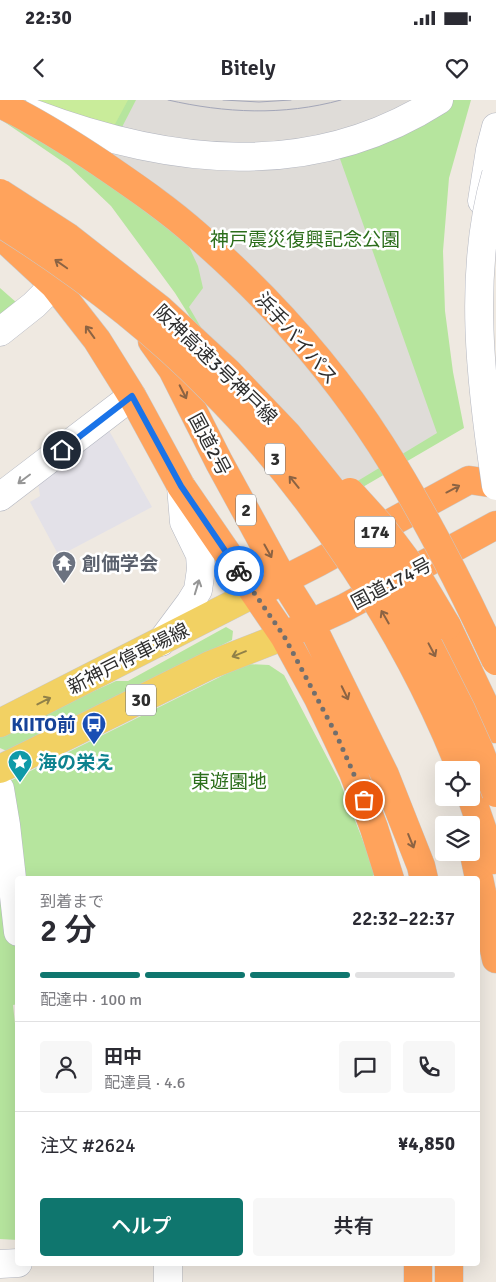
<!DOCTYPE html>
<html lang="ja">
<head>
<meta charset="utf-8">
<style>
	:root { --surface:#fff; --page:#f7f7f7; --text:#2b2b33; --muted:#7c7c81; --line:#e1e1e2; --accent:#0f766e }
	body { margin:0; font-family:Signika,"Noto Sans JP",sans-serif; background:var(--page); color:var(--text); height:100vh; display:flex; flex-direction:column; font-size:19px; white-space:nowrap }
	* { box-sizing:border-box; margin:0 }
	p { font-size:16px; color:var(--muted) }
	.icon { flex:none; width:28px; height:28px; fill:none; stroke:currentColor; stroke-width:2; stroke-linecap:round; stroke-linejoin:round }
	.map { position:relative; flex:1; overflow:hidden }
	.drawer { position:absolute; left:15px; top:776px; width:465px; height:390px; display:flex; flex-direction:column; background:var(--surface); border-radius:5px; box-shadow:0 5px 20px #0002 }
	.drawer>* { flex:none }
	.tools { position:absolute; left:435px; top:661px; display:grid; gap:10px }
	.tools a { display:grid; place-items:center; width:45px; height:45px; border-radius:5px; background:var(--surface); box-shadow:0 5px 20px #0002; font-size:25px }
	.pin { position:absolute; display:grid; place-items:center; width:42px; height:42px; color:#fff; margin:-21px; border:2px solid #fff; border-radius:50%; box-shadow:0 1px 5px #0007 }
	.courier { position:absolute; display:grid; place-items:center; width:50px; height:50px; margin:-25px; border:4px solid #1a73e8; border-radius:50%; background:#fff; color:#222; box-shadow:0 1px 6px #0007 }
	.head em { font-style:normal; font-weight:600 }
	.head div { display:flex; flex-direction:column-reverse }
	.head { display:flex; align-items:center; justify-content:space-between; height:85px; padding:0 25px }
	h1 { font-size:32px; font-weight:600; line-height:38px }
	.bar { display:grid; grid-template-columns:repeat(4,1fr); gap:8px 5px; align-content:center; height:60px; padding:0 25px }
	.bar i { height:6px; border-radius:4px; background:var(--line) }
	.bar .active { background:var(--accent) }
	.bar p { grid-column:span 4 }
	.line { display:flex; align-items:center; gap:12px; padding:0 25px; border-top:1px solid var(--line) }
	.line div { flex:1 }
	.round { display:grid; place-items:center; flex:none; width:52px; height:52px; border-radius:5px; background:var(--page) }
	.cta { display:flex; gap:10px; margin-top:auto; padding:10px 25px }
	.cta a { flex:1; height:58px; border-radius:5px; background:var(--accent); color:#fff; font-size:20px; font-weight:600; line-height:58px; text-align:center }
	.cta a+a { background:var(--page); color:var(--text) }
	.status { display:flex; justify-content:space-between; align-items:center; height:35px; padding:0 25px; background:var(--surface); direction:ltr }
	.status svg { height:14px; fill:currentColor }
	header { display:flex; justify-content:space-between; align-items:center; height:65px; padding:0 25px; background:var(--surface); font-size:22px; font-weight:600 }
	.map>svg:first-child { display:block }
	.industrial { fill:#e3e1e8 }
	.green { fill:#b6e59e }
	.pitch { fill:#c9ec9a }
	.plaza { fill:#dfdcd8 }
	.lines { fill:none; stroke-linecap:round; stroke-linejoin:round }
	.minor-casing { stroke:#b4b7c1; stroke-width:29 }
	.major-casing { stroke:#c9c9c9; stroke-width:29 }
	.highway-casing { stroke:#c9c9c9; stroke-width:29 }
	.minor { stroke:#fff; stroke-width:28 }
	.major { stroke:#f2d163; stroke-width:28 }
	.highway { stroke:#ffa35c; stroke-width:28 }
	.tram { stroke:#a3a6b8; stroke-width:1 }
	.minor-bridge-casing { stroke:#b4b7c1; stroke-width:29; stroke-linecap:butt }
	.highway-bridge-casing { stroke:#c9c9c9; stroke-width:29; stroke-linecap:butt }
	.minor-bridge { stroke:#fff; stroke-width:28 }
	.highway-bridge { stroke:#ffa35c; stroke-width:28 }
	.oneway { stroke:#8c6343 }
	.oneway2 { stroke:#969696 }
	.oneway3 { stroke:#908048 }
	.done { stroke:#726f6d; stroke-width:5; stroke-dasharray:0 9 }
	.route { stroke:#1a73e8; stroke-width:6 }
	.labels { text-anchor:middle; stroke-width:5; stroke-linejoin:round; paint-order:stroke }
	.shield { fill:#fff; stroke:#6d6d6d; stroke-width:1 }
	.shield-label { font-size:18px; font-weight:bold; fill:#2e2e2e }
	.park-label { font-size:19px; fill:#2c6e1b; stroke:#fff }
	.street-label { font-size:19px; fill:#2e2e2e; stroke:#fff }
	.worship-label { font-size:19px; font-weight:bold; fill:#5b616d; stroke:#fff; text-anchor:start }
	.transit-label { font-size:19px; font-weight:bold; fill:#164399; stroke:#fff; text-anchor:end }
	.culture-label { font-size:19px; font-weight:bold; fill:#0d838f; stroke:#fff; text-anchor:start }
</style>
</head>
<body>
<div class="status"><b>22:30</b><svg viewBox="0 0 49 12"><path d="M0 12V9h3v3zM5 12V6h3v6zM10 12V3h3v9zM15 12V0h3v12zM26 1h20v11H26zM47 4h2v5h-2z"/></svg></div>
<header><svg class="icon" aria-label="back" viewBox="0 0 24 24"><path d="M15 5l-7 7 7 7"/></svg>Bitely<svg class="icon" aria-label="heart" viewBox="0 0 24 24"><path d="M12 20l-8-8c-3-5 5-10 8-4 3-6 11-1 8 4z"/></svg></header>
<div class="map">
<svg width="496" height="1182" viewBox="0 0 496 1182">
	<rect width="100%" height="100%" fill="#efe9e1"/>
	<path class="industrial" d="M107,327L152,407L59,456L30,402L40,396L38,383Z"/>
	<path class="green" d="M0,0H471L449,78L443,151L445,211L453,272L464,328L308,419L234,287L175,193L111,106L69,66L0,19Z
		M0,188L17,203L0,218Z
		M226,527L233,531L232,540L9,652L0,648V629L57,602L94,591L116,581H128Z
		M246,564L269,565L284,575L340,682L376,774L367,779H18V904L13,905L18,952V1140L0,1139V686Z"/>
	<path class="pitch" d="M5,0H128L100,52Z"/>
	<path class="plaza" d="M136,0H411L339,56L437,333L308,411L189,207L203,188L198,166L182,132L103,64Z"/>
	<g class="lines">
		<defs>
			<path id="minor" d="M32,13C169,65 311,82 439,0
				M482,101L490,50L496,27
				M0,232L34,205L54,185
				M0,397L132,296
				M161,542L190,503L198,490L201,469L200,455L184,422L181,386
				M0,689L6,725L18,832
				M0,1164L18,1163
				M168,1182V1164"/>
			<path id="major" d="M0,623L255,493
				M0,669L210,565L284,536"/>
			<path id="highway" d="M0,135L54,185L97,240L132,296L181,386L284,536L318,598L353,672L374,728L390,779
				M152,241L172,269L219,362L284,481L311,524L385,675L421,766L424,779
				M268,488L319,462L469,380L496,384
				M447,526L496,629
				M294,531L344,508L496,425
				M471,696L493,760
				M471,740L496,859
				M418,1164V1182
				M449,1164V1182"/>
		</defs>
		<use href="#minor" class="minor-casing"/>
		<use href="#major" class="major-casing"/>
		<use href="#highway" class="highway-casing"/>
		<use href="#minor" class="minor"/>
		<use href="#major" class="major"/>
		<use href="#highway" class="highway"/>
		<path class="tram" d="M168,0C225,13 283,16 341,0
			M223,0L259,2L291,0"/>
		<defs>
			<path id="minor-bridge" d="M496,74C467,173 481,286 496,386"/>
			<path id="highway-bridge" d="M0,4C36,21 69,42 102,64C134,86 168,109 197,135C267,196 331,267 381,345C425,414 462,487 496,561
				M0,93L68,137L160,209L228,272L288,335L332,390L361,432L390,477L421,530L461,609L479,649L496,693
				M0,123C75,170 148,225 210,288C314,392 407,533 461,670
				M350,392L380,425L413,469L447,526"/>
		</defs>
		<use href="#minor-bridge" class="minor-bridge-casing"/>
		<use href="#highway-bridge" class="highway-bridge-casing"/>
		<use href="#minor-bridge" class="minor-bridge"/>
		<use href="#highway-bridge" class="highway-bridge"/>
	</g>
	<defs><path id="oneway-shaft" d="M-6 0H5M1.5-3L5.5 0L1.5 3" fill="none" stroke-width="1.6" stroke-linecap="round" stroke-linejoin="round" transform="scale(1.25)"/></defs>
	<g class="oneway">
		<use href="#oneway-shaft" transform="translate(61 164) rotate(-145)"/>
		<use href="#oneway-shaft" transform="translate(90 232) rotate(-126)"/>
		<use href="#oneway-shaft" transform="translate(183 292) rotate(63)"/>
		<use href="#oneway-shaft" transform="translate(294 382) rotate(-129)"/>
		<use href="#oneway-shaft" transform="translate(453 389) rotate(-28)"/>
		<use href="#oneway-shaft" transform="translate(268 451) rotate(61)"/>
		<use href="#oneway-shaft" transform="translate(385 517) rotate(-120)"/>
		<use href="#oneway-shaft" transform="translate(432 550) rotate(62)"/>
		<use href="#oneway-shaft" transform="translate(345 593) rotate(64)"/>
		<use href="#oneway-shaft" transform="translate(411 741) rotate(68)"/>
	</g>
	<g class="oneway2">
		<use href="#oneway-shaft" transform="translate(24 379) rotate(143)"/>
		<use href="#oneway-shaft" transform="translate(197 487) rotate(-73)"/>
	</g>
	<g class="oneway3">
		<use href="#oneway-shaft" transform="translate(239 554) rotate(158)"/>
		<use href="#oneway-shaft" transform="translate(44 601) rotate(-27)"/>
	</g>
	<g class="lines">
		<path class="done" d="M239,471L284,536L336,634L353,672L364,700"/>
		<path class="route" d="M62,350L132,296L181,386L239,471"/>
	</g>
	<defs>
		<symbol id="temple-pin" viewBox="-11 -11 22 30"><path d="M0 17L-7.5 6A9.5 9.5 0 1 1 7.5 6Z" fill="#6b7280" stroke="#fff"/><path d="M0-6L5-2H3V0L6.5 2.5H4V6H1.5V3h-3V6H-4V2.5H-6.5L-3 0V-2H-5Z" fill="#fff"/></symbol>
		<symbol id="bus-pin" viewBox="-11 -11 22 30"><path d="M0 17L-7.5 6A9.5 9.5 0 1 1 7.5 6Z" fill="#1a4fb4" stroke="#fff"/><path d="M-5-6H5V4H4V6H2V4H-2V6H-4V4H-5ZM-3.5-4V0h7V-4ZM-3.5 1.2v1.5H-2V1.2ZM2 1.2v1.5H3.5V1.2Z" fill="#fff"/></symbol>
		<symbol id="sight-pin" viewBox="-11 -11 22 30"><path d="M0 17L-7.5 6A9.5 9.5 0 1 1 7.5 6Z" fill="#0f9aa8" stroke="#fff"/><path d="M0-6L1.8-2.2L6-1.7L2.9 1.2L3.7 5.4L0 3.3L-3.7 5.4L-2.9 1.2L-6-1.7L-1.8-2.2Z" fill="#fff"/></symbol>
	</defs>
	<g fill-rule="evenodd">
		<use href="#temple-pin" x="50" y="449" width="28" height="38"/>
		<use href="#bus-pin" x="80" y="610" width="28" height="38"/>
		<use href="#sight-pin" x="6" y="648" width="28" height="38"/>
	</g>
	<g class="labels">
		<g class="shield">
			<rect x="265" y="343.5" width="20" height="31" rx="4"/>
			<rect x="236" y="394.5" width="20" height="31" rx="4"/>
			<rect x="355" y="416.5" width="40" height="31" rx="4"/>
			<rect x="126" y="584.5" width="30" height="31" rx="4"/>
		</g>
		<g class="shield-label">
			<text x="275" y="365">3</text>
			<text x="246" y="416">2</text>
			<text x="375" y="438">174</text>
			<text x="141" y="606">30</text>
		</g>
		<g class="park-label">
			<text x="305" y="146">神戸震災復興記念公園</text>
			<text x="229" y="688">東遊園地</text>
		</g>
		<g class="street-label">
			<text transform="translate(297 238) rotate(49)" y="7">浜手バイパス</text>
			<text transform="translate(216 264) rotate(44)" y="7">阪神高速3号神戸線</text>
			<text transform="translate(210 344) rotate(62)" y="7">国道2号</text>
			<text transform="translate(391 483) rotate(-28)" y="7">国道174号</text>
			<text transform="translate(128 558) rotate(-27)" y="7">新神戸停車場線</text>
		</g>
		<g class="worship-label">
			<text x="82" y="470">創価学会</text>
		</g>
		<g class="transit-label">
			<text x="76" y="631">KIITO前</text>
		</g>
		<g class="culture-label">
			<text x="38" y="669">海の栄え</text>
		</g>
	</g>
</svg>
<div class="tools">
<a><svg class="icon" aria-label="locate" viewBox="0 0 24 24"><circle cx="12" cy="12" r="6"/><path d="M12 2v4M12 18v4M2 12h4M18 12h4"/></svg></a>
<a><svg class="icon" aria-label="layers" viewBox="0 0 24 24"><path d="M12 4l9 5-9 5-9-5zM3 14l9 5 9-5"/></svg></a>
</div>
<div class="pin" style="left:364px;top:700px;background:#ea580c"><svg class="icon" aria-label="bag" viewBox="0 0 24 24"><path d="M5 8h14l-1 12H6zM9 8a3 3 0 0 1 6 0"/></svg></div>
<div class="pin" style="left:62px;top:350px;background:#1f2937"><svg class="icon" aria-label="home" viewBox="0 0 24 24"><path d="M3 11l9-7 9 7M6 9v11h12V9"/></svg></div>
<div class="courier" style="left:239px;top:471px"><svg class="icon" aria-label="bike" viewBox="0 0 24 24"><circle cx="6" cy="16" r="4"/><circle cx="18" cy="16" r="4"/><path d="M6 16l4-8h5l3 8M10 8l3 8H6M13 5h3"/></svg></div>
<section class="drawer">
<div class="head"><div><h1>2 分</h1><p>到着まで</p></div><em>22:32–22:37</em></div>
<div class="bar"><i class="active"></i><i class="active"></i><i class="active"></i><i></i><p>配達中 · 100 m</p></div>
<div class="line" style="height:90px"><a class="round"><svg class="icon" aria-label="person" viewBox="0 0 24 24"><circle cx="12" cy="8" r="4"/><path d="M4 21q1-7 8-7t8 7"/></svg></a><div><b>田中</b><p>配達員 · 4.6</p></div><a class="round"><svg class="icon" aria-label="chat" viewBox="0 0 24 24"><path d="M4 5h16v11H9l-5 4z"/></svg></a><a class="round"><svg class="icon" aria-label="phone" viewBox="0 0 24 24"><path d="M5 4h4l2 5-3 2q2 4 5 5l2-3 5 2v4C11 20 4 13 5 4z"/></svg></a></div>
<div class="line" style="height:65px"><div>注文 #2624</div><b>¥4,850</b></div>
<div class="cta"><a>ヘルプ</a><a>共有</a></div>
</section>
</div>
</body>
</html>
